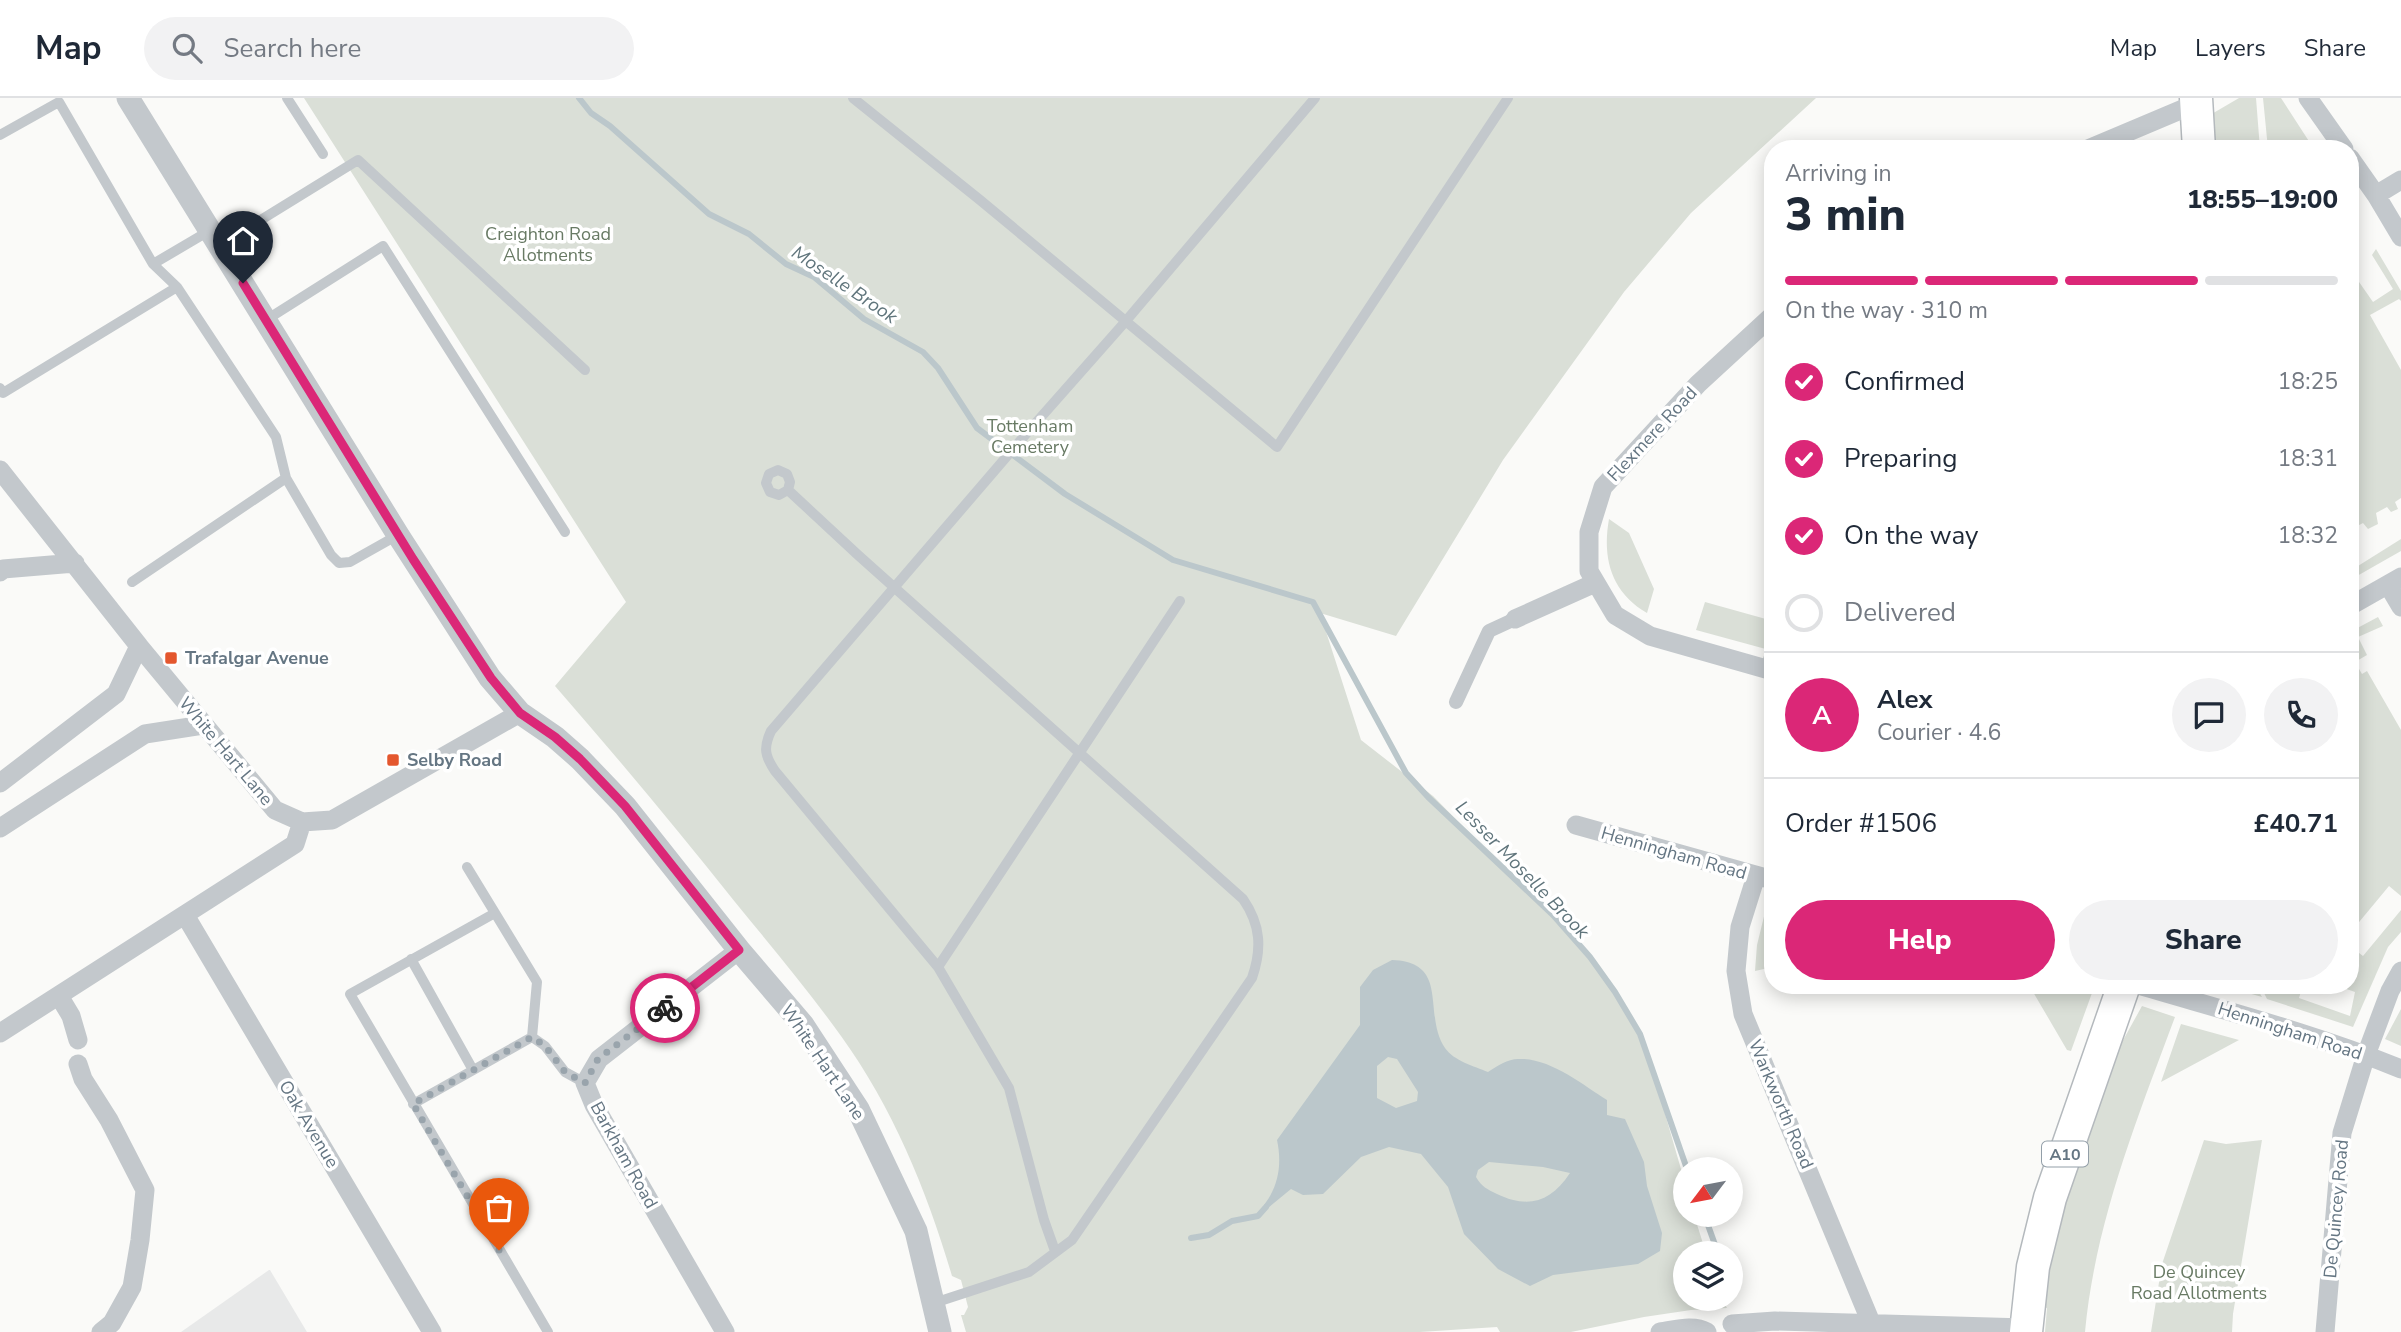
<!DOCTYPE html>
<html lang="en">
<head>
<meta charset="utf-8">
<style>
	:root { --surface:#fff; --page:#f2f2f3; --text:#1f2937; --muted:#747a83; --line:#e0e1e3; --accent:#db2777 }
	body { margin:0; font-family:"Nunito Sans",sans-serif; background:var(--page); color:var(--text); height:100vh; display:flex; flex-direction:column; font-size:26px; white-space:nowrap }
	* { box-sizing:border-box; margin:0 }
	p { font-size:23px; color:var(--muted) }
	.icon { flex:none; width:38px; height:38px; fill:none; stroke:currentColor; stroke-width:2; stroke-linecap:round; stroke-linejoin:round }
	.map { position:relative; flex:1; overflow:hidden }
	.drawer { position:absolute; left:1764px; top:42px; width:595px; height:854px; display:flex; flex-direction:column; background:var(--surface); border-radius:28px; box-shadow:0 4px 18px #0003 }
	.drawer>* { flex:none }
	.needle { width:46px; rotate:238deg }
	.controls { position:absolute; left:1673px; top:1059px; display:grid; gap:14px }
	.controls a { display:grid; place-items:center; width:70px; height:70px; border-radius:50%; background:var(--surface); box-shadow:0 4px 18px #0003; font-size:35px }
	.pin { position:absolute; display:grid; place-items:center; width:60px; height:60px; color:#fff; margin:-72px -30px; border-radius:50% 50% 50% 0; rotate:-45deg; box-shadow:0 0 7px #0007 }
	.pin .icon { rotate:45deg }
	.courier { position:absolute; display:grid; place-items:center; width:70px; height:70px; margin:-35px; border:5px solid #db2777; border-radius:50%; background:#fff; color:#222; box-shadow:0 2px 9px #0007 }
	.overview em { font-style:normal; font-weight:800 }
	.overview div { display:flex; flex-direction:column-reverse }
	.overview { display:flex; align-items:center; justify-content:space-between; height:119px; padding:0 21px }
	h1 { font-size:46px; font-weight:800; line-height:52px }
	.bar { display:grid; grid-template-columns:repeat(4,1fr); gap:10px 7px; align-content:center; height:84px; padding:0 21px }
	.bar i { height:9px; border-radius:5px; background:var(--line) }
	.bar .on { background:var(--accent) }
	.bar p { grid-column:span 4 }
	.line { display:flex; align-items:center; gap:18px; padding:0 21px; border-top:2px solid var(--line) }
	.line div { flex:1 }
	.round { display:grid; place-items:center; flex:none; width:74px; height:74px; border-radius:37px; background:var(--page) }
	ol { padding:0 21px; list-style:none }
	li { display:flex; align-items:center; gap:21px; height:77px }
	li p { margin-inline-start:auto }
	li .icon { padding:7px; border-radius:50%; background:var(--accent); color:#fff; stroke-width:4 }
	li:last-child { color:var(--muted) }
	li i { width:38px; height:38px; border:4px solid var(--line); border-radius:50% }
	.button { display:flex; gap:14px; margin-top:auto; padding:14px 21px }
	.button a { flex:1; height:80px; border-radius:42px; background:var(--accent); color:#fff; font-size:28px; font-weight:800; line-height:80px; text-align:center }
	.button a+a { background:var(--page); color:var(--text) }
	header { display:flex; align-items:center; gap:42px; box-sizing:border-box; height:98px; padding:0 35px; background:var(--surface); border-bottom:2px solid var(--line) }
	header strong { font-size:33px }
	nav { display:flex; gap:38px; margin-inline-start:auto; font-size:24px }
	.search { width:490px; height:63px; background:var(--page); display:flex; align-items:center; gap:18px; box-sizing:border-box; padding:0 24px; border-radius:38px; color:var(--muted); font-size:26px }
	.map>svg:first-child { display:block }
	.built { fill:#e8e9e9 }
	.green { fill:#dadfd7 }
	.water { fill:#bbc7cb; fill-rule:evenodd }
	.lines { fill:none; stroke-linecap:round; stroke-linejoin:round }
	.stream { stroke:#bbc7cb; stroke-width:6 }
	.trunk-casing { stroke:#b4b9bd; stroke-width:35 }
	.service { stroke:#c3c8cc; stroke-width:10 }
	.pedestrian { stroke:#c3c8cc; stroke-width:14 }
	.minor { stroke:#c3c8cc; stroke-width:19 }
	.tertiary { stroke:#c3c8cc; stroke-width:23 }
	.trunk { stroke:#fff; stroke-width:32 }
	.done { stroke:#99a4ac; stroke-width:7; stroke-dasharray:0 12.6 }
	.route { stroke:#db2777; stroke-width:9 }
	.poi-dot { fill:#e4572e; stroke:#fff; stroke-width:2.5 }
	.labels { text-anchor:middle; stroke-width:7; stroke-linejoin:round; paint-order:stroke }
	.shield { fill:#fff; stroke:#939fa8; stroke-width:2 }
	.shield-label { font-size:16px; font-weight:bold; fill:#657683 }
	.park-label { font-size:18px; fill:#687a64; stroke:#fff }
	.street-label { font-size:18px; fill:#657683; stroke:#fff }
	.poi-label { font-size:18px; font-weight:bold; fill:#657683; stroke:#fff; text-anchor:start }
	.water-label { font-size:19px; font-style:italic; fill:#60757c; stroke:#fff }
</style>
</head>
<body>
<header>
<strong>Map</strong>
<div class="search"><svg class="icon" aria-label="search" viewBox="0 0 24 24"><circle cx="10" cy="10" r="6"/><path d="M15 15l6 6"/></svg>Search here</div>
<nav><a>Map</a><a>Layers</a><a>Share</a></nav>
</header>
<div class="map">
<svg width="2401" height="1234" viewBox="0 0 2401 1234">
	<rect width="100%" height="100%" fill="#fafaf8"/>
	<path class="built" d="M270,1172L307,1234H181L269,1172Z"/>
	<path class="green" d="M304,0H1816L1691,115L1624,194L1503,362L1396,538L1320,515L1361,642L1433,698L1590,858L1642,936L1685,1085V1116L1694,1117L1706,1155H1685V1200L1722,1201L1727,1210L1691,1212L1644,1219L1571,1234H1500L1497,1229L1420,1234H966L961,1217H964L968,1209L961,1182L952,1178C927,1093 893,1010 841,938C808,892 771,848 735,804C677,731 617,659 555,588L626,504Z
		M2239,0H2256L2260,51H2214L2210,17Z
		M2263,0H2281L2314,51H2268Z
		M2376,151L2401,193V203L2399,201L2370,217L2401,272V400L2395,404L2398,411L2391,414L2387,409L2376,415L2378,426L2368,431L2363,425L2350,432V171L2373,204L2393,191L2372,157Z
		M1609,421L1629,435L1654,491L1647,515C1611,494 1602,460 1609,421Z
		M2401,441V453L2350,482V473Z
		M1705,504L1773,523V553L1696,532Z
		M2378,519L2383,528L2358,539L2367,557L2355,564L2362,576L2367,573L2401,632V798L2389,788L2350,835V546L2353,545L2350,534Z
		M1768,802L1773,803V869L1755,873L1757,847Z
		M2401,812V834L2388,849L2353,929L2267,901L2261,889L2265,887L2268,893L2278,887H2303L2299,900L2350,918L2355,894L2335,887H2350V848L2363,858Z
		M2029,887H2063L2092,895L2071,953L2067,952Z
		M2220,887H2255L2262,899Z
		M2142,908L2175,919C2137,1021 2095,1125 2085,1234H2045L2047,1210L2040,1209L2048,1157L2111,964Z
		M2401,911V948L2385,941Z
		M2181,926L2239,942L2161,984Z
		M2204,1042L2226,1046L2262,1042L2233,1216L2232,1234H2151L2162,1166Z"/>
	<path class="water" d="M1392,862C1451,864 1422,916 1445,950C1454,963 1474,968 1488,974C1497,968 1508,961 1518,961C1549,959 1583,987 1607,1002V1017L1625,1021L1644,1064L1647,1088L1662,1135L1660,1153L1638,1166L1553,1177L1530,1188L1498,1171L1464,1136L1448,1089L1421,1056L1389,1049L1361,1059L1323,1096L1303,1097L1291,1091L1268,1110L1264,1107C1279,1088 1282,1065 1277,1042L1360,927V889L1373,872ZM1388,959L1397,961L1418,994L1417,1003L1396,1010L1377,1000V968ZM1489,1064L1543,1069L1570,1075C1551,1104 1528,1111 1497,1096C1487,1091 1482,1089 1476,1079L1478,1072Z"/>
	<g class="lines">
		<path class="stream" d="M579,0L591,15L610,28L709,116L749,136L786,166L814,179L864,221L923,254L938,270L977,330L1065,396L1173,462L1313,504L1406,675L1428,699L1553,817L1590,859L1615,894L1640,936L1687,1071
			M1704,1116L1718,1155
			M1191,1140L1209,1137L1232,1123L1258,1118L1266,1109"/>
		<defs>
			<path id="trunk" d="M2196,0L2199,51
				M2026,1234L2033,1169L2050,1100L2124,887"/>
		</defs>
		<use href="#trunk" class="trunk-casing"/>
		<path class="service" d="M287,0L323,56
			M853,0L980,102L1277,349L1508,0
			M0,37L59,4L153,166L177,189L276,339L286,380L331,457L339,465L350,464L398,437
			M220,147L358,62L585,272
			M153,166L209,133
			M266,222L383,148L565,434
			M0,290L3,295L177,189
			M788,392L790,384L787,376L778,372L769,376L766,385L770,394L779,397L788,392L858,457L1243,801C1261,827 1262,851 1252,880L1072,1142L1029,1174L934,1205
			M132,484L286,380
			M1765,572L1773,544
			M467,769L537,884L532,939
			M495,815L350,896L548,1234
			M411,861L473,972
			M938,869L1180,503
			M413,1006L532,939L545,948L565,974L585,985
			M1055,1153L1044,1122L1009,990L938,869L775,673C765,658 763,650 771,633L1026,336L1125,224L1315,0"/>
		<path class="pedestrian" d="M1456,604L1489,533L1515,521"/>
		<path class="minor" d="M2308,0L2344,51
			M2088,51L2197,5
			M2350,60L2376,97L2401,139
			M2376,97L2401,82
			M1773,217L1698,286L1603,389L1589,434V473L1615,517L1650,538L1773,573
			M0,372L139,548L275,712L302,724L332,722L520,615
			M0,474L3,471L75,465
			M2388,487L2401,509
			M2350,508L2401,479
			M1515,521L1595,485
			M0,685L116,596L139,548
			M1576,727L1773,782
			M0,730L145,636L203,627
			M1756,778L1740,829L1736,873L1743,916L1872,1227
			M185,817L432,1234
			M2138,887C2226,913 2316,936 2401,971
			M59,898L71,918L78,942
			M0,935L295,746L302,724
			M78,966L83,981L109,1022L145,1092L140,1142L132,1189L112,1225L101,1234
			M1732,1226L1775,1223L2026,1230
			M725,1234L594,1007L585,985L599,961L739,852
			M1660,1234C1675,1232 1693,1226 1707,1234
			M2325,1234L2342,1035L2366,957L2390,893L2401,873"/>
		<path class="tertiary" d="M128,0L398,437L490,580L520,615L555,639L580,661L625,708L739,852L803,927L858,1011L916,1133L940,1234"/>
		<use href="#trunk" class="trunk"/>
	</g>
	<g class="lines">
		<path class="done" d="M499,1152L413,1006L532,939L545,948L565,974L585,985L598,961L665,910"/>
		<path class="route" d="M243,185L413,461L491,580L520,615L555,639L580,661L625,708L739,852L665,910"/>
	</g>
	<g class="poi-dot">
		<rect x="164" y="553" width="14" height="14" rx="3.5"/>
		<rect x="386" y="655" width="14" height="14" rx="3.5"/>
	</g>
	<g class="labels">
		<rect class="shield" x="2042" y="1043.5" width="46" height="25" rx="5"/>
		<g class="shield-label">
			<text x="2065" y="1062">A10</text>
		</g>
		<g class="park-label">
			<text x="548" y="142">Creighton Road<tspan x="548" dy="21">Allotments</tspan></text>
			<text x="1030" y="334">Tottenham<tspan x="1030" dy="21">Cemetery</tspan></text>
			<text x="2199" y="1180">De Quincey<tspan x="2199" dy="21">Road Allotments</tspan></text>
		</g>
		<g class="street-label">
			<text transform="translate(1652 336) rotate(-47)" y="6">Flexmere Road</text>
			<text transform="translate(226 653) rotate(50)" y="6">White Hart Lane</text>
			<text transform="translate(1674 755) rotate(16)" y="6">Henningham Road</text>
			<text transform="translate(2290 933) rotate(18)" y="6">Henningham Road</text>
			<text transform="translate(823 964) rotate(56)" y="6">White Hart Lane</text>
			<text transform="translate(1781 1006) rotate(67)" y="6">Warkworth Road</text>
			<text transform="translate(309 1026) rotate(59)" y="6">Oak Avenue</text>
			<text transform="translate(624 1057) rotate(61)" y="6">Barkham Road</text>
			<text transform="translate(2336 1111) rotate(-85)" y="6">De Quincey Road</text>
		</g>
		<g class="poi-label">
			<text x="185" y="566">Trafalgar Avenue</text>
			<text x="407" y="668">Selby Road</text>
		</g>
		<g class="water-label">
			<text transform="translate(845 186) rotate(34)" y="7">Moselle Brook</text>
			<text transform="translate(1523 771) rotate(46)" y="7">Lesser Moselle Brook</text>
		</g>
	</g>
</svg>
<div class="controls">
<a><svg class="needle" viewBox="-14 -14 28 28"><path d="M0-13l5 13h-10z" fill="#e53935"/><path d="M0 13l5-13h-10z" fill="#747a83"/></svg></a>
<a><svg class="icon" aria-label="layers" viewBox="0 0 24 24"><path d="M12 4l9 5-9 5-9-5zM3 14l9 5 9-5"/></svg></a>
</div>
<div class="pin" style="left:499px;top:1152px;background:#ea580c"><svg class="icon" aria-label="bag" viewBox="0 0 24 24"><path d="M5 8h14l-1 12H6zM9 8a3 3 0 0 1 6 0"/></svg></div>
<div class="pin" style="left:243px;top:185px;background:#1f2937"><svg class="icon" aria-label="home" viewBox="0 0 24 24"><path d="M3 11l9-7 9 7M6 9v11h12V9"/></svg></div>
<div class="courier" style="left:665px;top:910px"><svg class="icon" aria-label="bike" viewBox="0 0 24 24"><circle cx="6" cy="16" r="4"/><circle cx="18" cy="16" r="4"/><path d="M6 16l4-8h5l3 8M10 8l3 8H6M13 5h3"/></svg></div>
<section class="drawer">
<div class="overview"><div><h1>3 min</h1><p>Arriving in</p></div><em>18:55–19:00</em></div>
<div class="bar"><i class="on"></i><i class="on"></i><i class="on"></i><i></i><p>On the way · 310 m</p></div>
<ol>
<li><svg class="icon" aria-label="check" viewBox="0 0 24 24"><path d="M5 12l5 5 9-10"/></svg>Confirmed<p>18:25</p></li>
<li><svg class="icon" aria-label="check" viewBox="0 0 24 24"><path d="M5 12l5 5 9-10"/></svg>Preparing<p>18:31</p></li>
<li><svg class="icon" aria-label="check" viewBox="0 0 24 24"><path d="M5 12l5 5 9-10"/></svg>On the way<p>18:32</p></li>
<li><i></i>Delivered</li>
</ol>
<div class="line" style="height:126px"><b class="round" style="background:var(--accent);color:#fff">A</b><div><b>Alex</b><p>Courier · 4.6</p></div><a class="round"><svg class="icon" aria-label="chat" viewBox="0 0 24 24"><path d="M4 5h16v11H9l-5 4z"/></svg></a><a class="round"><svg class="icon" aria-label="phone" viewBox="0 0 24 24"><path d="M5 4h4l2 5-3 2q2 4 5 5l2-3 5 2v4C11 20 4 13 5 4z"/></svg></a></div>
<div class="line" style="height:91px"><div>Order #1506</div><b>£40.71</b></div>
<div class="button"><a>Help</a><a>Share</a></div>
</section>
</div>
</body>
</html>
